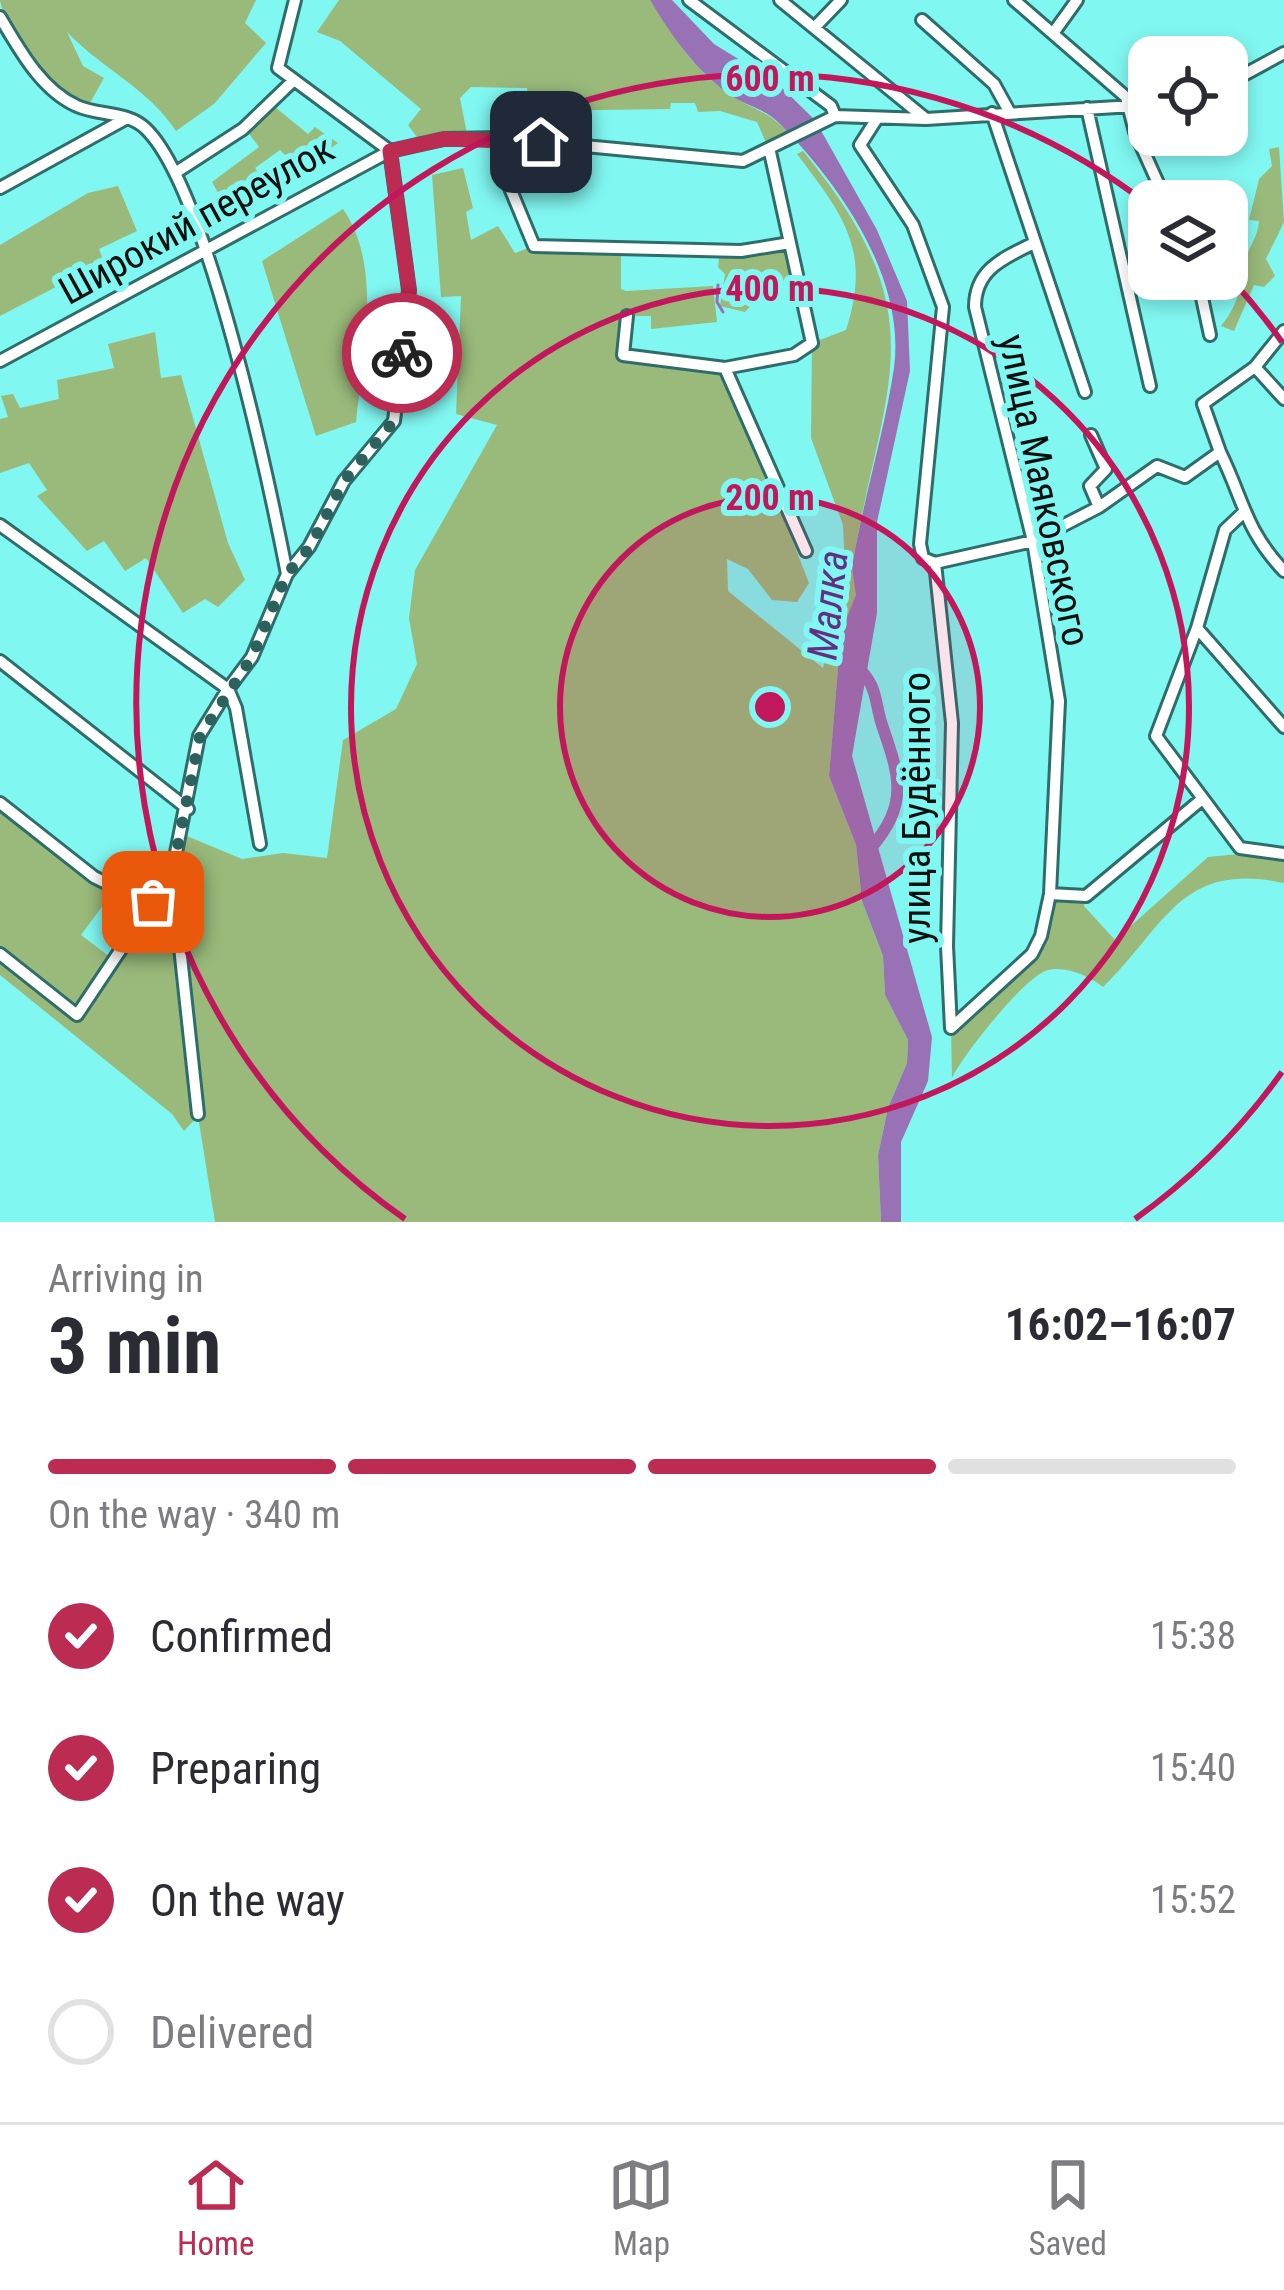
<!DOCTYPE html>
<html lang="en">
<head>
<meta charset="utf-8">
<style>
	:root { --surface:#fff; --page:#f7f7f7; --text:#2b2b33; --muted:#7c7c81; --line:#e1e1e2; --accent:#bb2b52 }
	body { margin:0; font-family:"Roboto Condensed",sans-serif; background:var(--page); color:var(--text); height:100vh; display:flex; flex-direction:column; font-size:45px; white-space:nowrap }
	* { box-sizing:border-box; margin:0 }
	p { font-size:39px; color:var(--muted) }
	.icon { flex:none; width:66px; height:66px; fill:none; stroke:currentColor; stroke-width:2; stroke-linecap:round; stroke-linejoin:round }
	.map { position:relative; height:1222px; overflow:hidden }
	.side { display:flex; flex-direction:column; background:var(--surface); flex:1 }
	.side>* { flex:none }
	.tools { position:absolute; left:1128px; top:36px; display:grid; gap:24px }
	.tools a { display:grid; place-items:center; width:120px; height:120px; border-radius:24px; background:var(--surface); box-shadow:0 6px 18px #0003; font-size:60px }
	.pin { position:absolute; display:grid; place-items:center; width:102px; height:102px; color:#fff; margin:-51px; border-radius:24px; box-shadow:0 6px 18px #0006 }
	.courier { position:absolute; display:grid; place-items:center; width:120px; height:120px; margin:-60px; border:9px solid #bb2b52; border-radius:50%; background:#fff; color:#222; box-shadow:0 3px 15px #0007 }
	.overview em { font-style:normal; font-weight:700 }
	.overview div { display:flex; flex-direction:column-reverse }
	.overview { display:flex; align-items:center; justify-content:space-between; height:204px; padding:0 48px }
	h1 { font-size:78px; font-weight:700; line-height:90px }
	.bar { display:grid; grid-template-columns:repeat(4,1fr); gap:18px 12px; align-content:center; height:144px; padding:0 48px }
	.bar i { height:15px; border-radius:9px; background:var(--line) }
	.bar .active { background:var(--accent) }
	.bar p { grid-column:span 4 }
	ol { padding:0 48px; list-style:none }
	li { display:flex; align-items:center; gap:36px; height:132px }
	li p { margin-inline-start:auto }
	li .icon { padding:12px; border-radius:50%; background:var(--accent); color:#fff; stroke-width:4 }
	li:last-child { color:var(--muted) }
	li i { width:66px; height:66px; border:6px solid var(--line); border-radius:50% }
	.menu { display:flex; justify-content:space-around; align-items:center; height:168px; border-top:3px solid var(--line); background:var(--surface); font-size:33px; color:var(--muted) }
	.menu a { display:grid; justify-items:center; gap:6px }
	.menu .active { color:var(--accent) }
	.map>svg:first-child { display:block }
	.green { fill:#99ba7b }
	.water { fill:#9972b5 }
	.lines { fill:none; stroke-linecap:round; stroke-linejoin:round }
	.stream { stroke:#9972b5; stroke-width:3 }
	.river { stroke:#9972b5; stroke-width:12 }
	.minor-casing { stroke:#2e6d6a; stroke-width:16 }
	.minor { stroke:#fff; stroke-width:10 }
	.done { stroke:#2d615e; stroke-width:12; stroke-dasharray:0 21.6 }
	.route { stroke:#bb2b52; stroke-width:15 }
	.ring { fill:none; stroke:#c2185b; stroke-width:6 }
	.labels { text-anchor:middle; stroke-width:12; stroke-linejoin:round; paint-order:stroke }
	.street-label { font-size:39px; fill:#00100f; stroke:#81f7f1 }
	.water-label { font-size:42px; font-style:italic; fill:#622f81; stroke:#81f7f1 }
	.centre { fill:#c2185b; stroke:#81f7f1; stroke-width:6 }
	.ring-label { font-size:36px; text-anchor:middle; font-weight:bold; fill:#c2185b; stroke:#81f7f1; stroke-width:12; stroke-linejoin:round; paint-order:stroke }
</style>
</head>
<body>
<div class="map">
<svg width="1284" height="1222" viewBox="0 0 1284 1222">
	<rect width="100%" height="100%" fill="#81f7f1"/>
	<path class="green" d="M0,0H256L245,23L266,43L214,104L176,131C148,88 102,69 67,32L83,66L104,78L90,103C53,94 7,37 0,0Z
		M339,0H650C671,34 695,71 729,94C752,110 769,110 790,135L767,145L757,122L720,111L698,112L695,103H671L670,109L529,111L527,88L471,87L460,98L468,139L422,144L408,125L421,109L340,41L317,32Z
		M270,103L308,134L315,127L338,143L300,170L280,150L255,168L263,180L224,203L212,182L259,147L247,131Z
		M1279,147L1284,222L1266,259L1275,276L1264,287L1254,285L1234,331L1221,326C1241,301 1238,290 1246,259C1249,246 1258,237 1259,221L1249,220L1259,179L1272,166L1269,149Z
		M803,151C940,318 884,378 852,567L857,595L841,632L829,776L856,845L862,901L883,956L885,995L908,1040L907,1063L888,1108L878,1155L881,1222H215L198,1116L184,1131L172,1114L0,975V803L116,888L81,935L114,960L172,874L182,834L242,859L283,853L327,858L343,740L396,709L417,664L409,618L415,570L497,425L456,414L461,296L441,297L432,175L463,168L473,208L466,212L471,240L498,226L515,253L534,246L621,248V289L626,291L713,286L717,322L651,329V316H627L624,355L725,368L809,583L797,602L772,600L748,569L727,559L728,591L823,668L845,569L843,525L811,438L812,343L846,330C872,250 843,215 797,154Z
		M118,186L137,231L99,249L104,262L0,316V245L88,193Z
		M343,209C383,266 363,356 356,422L316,436L262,261Z
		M790,243L797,276L778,285L775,305L756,300L745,312L720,306L725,274L718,267L720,250Z
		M155,332L161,378L181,375L228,543L245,580L218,607L205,599L183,613L146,558L125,571L104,541L87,551L37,496L47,490L29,463L0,473V419L8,417L1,396L13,394L20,408L59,399L57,380L114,368L108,344Z
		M1240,848L1284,854V883C1180,861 1167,925 1103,987C1089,976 1067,966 1048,970C1026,975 962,1056 952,1078L951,1028L1032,954L1050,894L1086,896L1084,906L1115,940L1208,857L1239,854Z"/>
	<path class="water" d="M650,0H672L714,44L776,82L815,120L877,230L907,301L910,371L877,522V613L852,756L932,1037L928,1081L901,1142V1222H881L878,1155L888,1108L907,1063L908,1040L885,995L883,956L862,901L856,845L829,776L841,632L856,595L852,567C863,500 884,434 894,368C906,278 840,185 780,124C764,107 743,106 726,92C694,68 670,34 650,0Z"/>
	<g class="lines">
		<path class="stream" d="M718,285L717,302L723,312"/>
		<path class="river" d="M856,666C878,685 874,700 882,725C900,777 909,804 870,849"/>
		<defs>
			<path id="minor" d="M689,0L831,106L835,116
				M780,0L926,119
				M1014,0L1126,97L1135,132L1166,201
				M0,17C19,49 41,90 77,106C99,116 128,111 146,129C207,188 269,482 287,574
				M922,20L994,84L1010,113
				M814,28L841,0
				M1054,32L1077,0
				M1227,84L1284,53
				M1087,108L1150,386
				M992,113L1085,392
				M835,116L926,119L1149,105
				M876,120L860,145L913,225L943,307L920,544L923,558L935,563L952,723L947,946L951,1028L1032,954L1041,936L1050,894L1059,701L1033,541L975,307C975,269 1004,258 1034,243
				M501,138L503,171L534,246L741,251L790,243
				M770,152L812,343L794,355L725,368L806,551
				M175,173L243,129L294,80
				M0,188L127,118
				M1198,279L1210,335
				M627,316L623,355L725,368
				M0,361L390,151L444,139L501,138L743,161L835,116
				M1255,367L1284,399
				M1091,435L1106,469L1090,486L1099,507
				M1220,452C1244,501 1245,530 1284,571
				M1243,513L1225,530L1197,628L1156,736L1240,848L1284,854
				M0,525L228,689L199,736L172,873L198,1114
				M935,563L1033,541L1099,507L1157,466L1185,477L1220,452L1203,404L1255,367L1284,331
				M1197,628L1284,727
				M0,661L188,809
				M0,803L94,877L116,888L172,873
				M260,844L236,708L228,689L252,657L287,574L309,547L344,481L394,421L409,290L390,151L278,68L295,0
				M1050,894L1086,896L1201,800
				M0,954L77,1015L172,873"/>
		</defs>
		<use href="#minor" class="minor-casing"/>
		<use href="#minor" class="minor"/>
	</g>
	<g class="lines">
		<path class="done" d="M153,902L172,874L200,736L252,657L287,574L310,547L344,481L394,421L402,353"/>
		<path class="route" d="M402,353L409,290L390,151L444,139L541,142"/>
	</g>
	<circle cx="770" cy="707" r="210" fill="#c2185b" fill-opacity=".12"/>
	<g class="ring">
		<circle cx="770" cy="707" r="210"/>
		<circle cx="770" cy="707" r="419"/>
		<path d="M1282 1072A629 629 0 0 1 1135 1219M405 1219A629 629 0 1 1 1149 205M1230 278A629 629 0 0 1 1282 342"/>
	</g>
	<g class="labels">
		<g class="street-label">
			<text transform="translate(196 219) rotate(-29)" y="14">Широкий переулок</text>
			<text transform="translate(1045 490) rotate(78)" y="14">улица Маяковского</text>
			<text transform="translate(916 808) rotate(-90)" y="14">улица Будённого</text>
		</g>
		<g class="water-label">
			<text transform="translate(827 605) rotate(-84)" y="15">Малка</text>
		</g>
	</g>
	<circle cx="770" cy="707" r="18" class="centre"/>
	<g class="ring-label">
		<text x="770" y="91">600 m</text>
		<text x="770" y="301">400 m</text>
		<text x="770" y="510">200 m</text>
	</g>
</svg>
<div class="tools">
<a><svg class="icon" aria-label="locate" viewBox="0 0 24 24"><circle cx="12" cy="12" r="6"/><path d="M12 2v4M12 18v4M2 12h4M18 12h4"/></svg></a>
<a><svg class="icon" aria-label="layers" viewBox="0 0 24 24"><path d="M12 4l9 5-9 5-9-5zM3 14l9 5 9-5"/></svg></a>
</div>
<div class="pin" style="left:153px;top:902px;background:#ea580c"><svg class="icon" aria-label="bag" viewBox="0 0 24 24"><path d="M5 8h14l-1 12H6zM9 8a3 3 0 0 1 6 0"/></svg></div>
<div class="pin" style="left:541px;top:142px;background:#1f2937"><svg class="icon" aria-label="home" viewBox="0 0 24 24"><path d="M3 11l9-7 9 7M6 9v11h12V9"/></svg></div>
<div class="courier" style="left:402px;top:353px"><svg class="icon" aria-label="bike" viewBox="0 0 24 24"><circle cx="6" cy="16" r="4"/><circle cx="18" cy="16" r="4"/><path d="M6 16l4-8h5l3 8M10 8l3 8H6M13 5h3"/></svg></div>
</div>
<section class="side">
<div class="overview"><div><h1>3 min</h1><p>Arriving in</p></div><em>16:02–16:07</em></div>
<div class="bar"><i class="active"></i><i class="active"></i><i class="active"></i><i></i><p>On the way · 340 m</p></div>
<ol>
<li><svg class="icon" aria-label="check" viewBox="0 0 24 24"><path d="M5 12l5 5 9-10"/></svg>Confirmed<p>15:38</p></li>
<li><svg class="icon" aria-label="check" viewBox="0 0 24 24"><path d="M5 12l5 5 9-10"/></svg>Preparing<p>15:40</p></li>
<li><svg class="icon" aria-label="check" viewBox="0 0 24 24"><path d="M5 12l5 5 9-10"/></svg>On the way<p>15:52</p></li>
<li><i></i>Delivered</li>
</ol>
</section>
<nav class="menu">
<a class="active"><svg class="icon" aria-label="home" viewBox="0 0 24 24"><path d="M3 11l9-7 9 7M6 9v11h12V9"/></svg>Home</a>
<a><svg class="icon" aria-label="map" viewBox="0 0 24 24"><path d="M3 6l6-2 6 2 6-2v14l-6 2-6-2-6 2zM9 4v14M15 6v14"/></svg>Map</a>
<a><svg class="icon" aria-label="saved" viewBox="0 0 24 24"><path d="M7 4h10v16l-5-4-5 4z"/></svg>Saved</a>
</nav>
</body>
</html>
